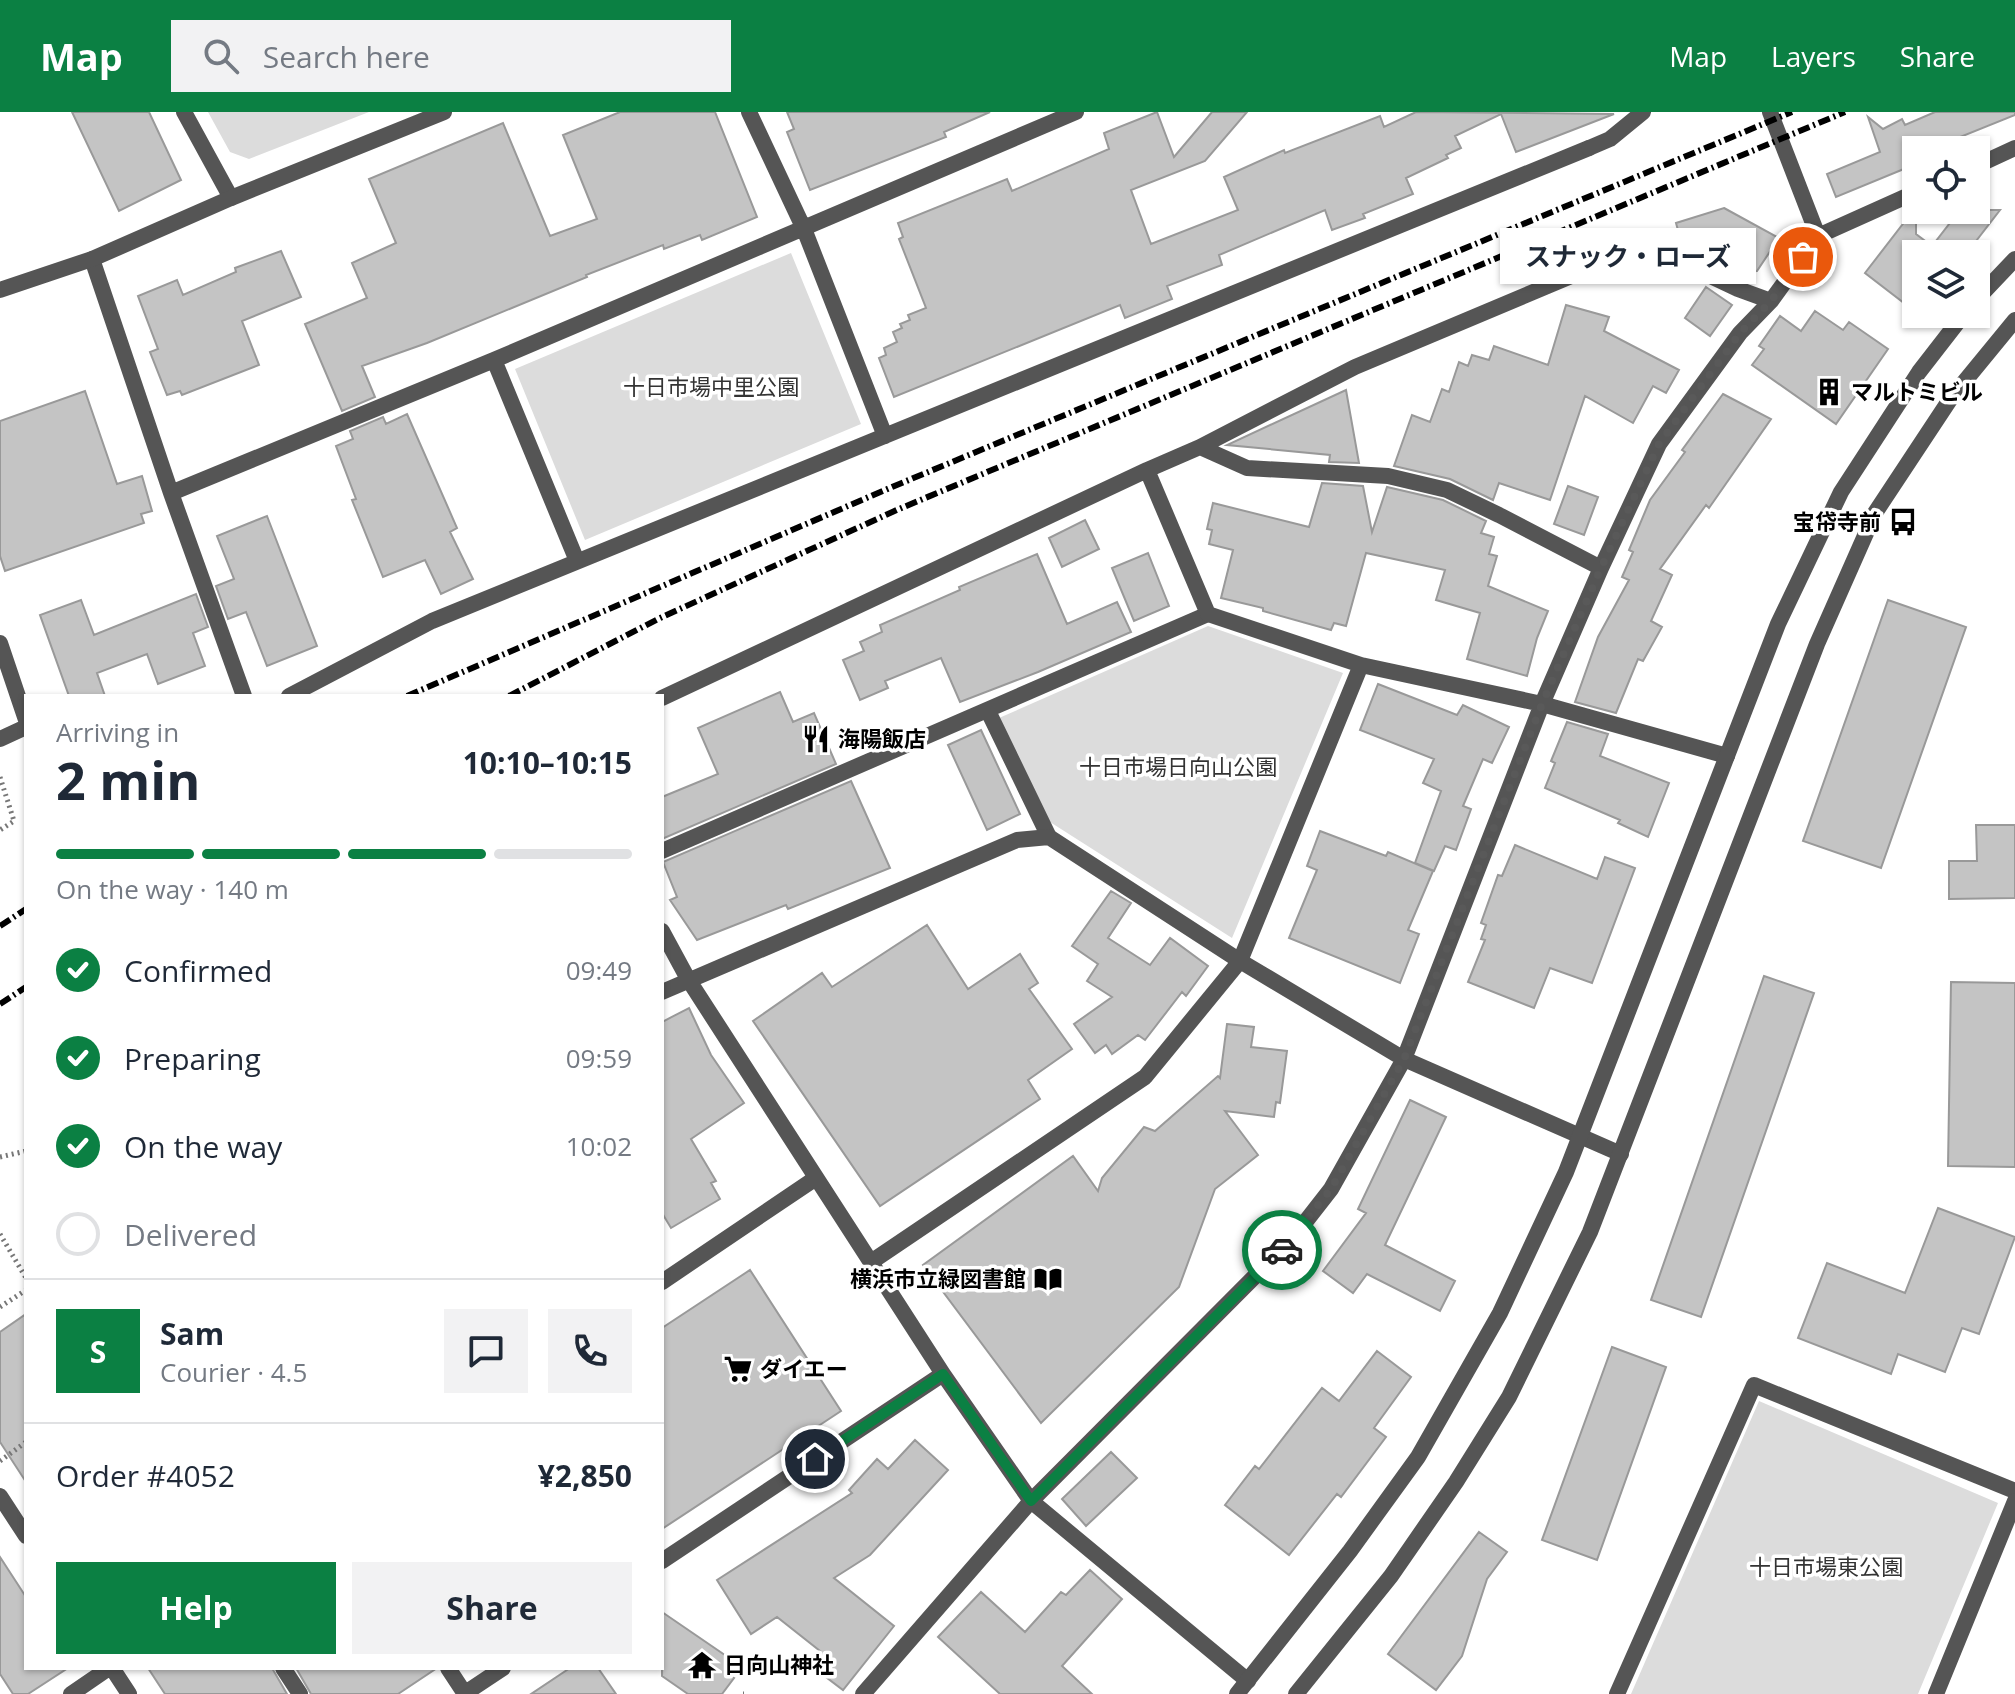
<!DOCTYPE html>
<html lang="en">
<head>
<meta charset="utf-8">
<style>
	:root { --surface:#fff; --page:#f2f2f3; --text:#1f2937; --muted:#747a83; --line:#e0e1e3; --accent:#0b8043 }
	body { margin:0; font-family:"Open Sans","Noto Sans JP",sans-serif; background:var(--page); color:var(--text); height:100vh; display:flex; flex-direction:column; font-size:30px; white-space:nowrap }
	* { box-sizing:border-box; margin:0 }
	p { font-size:26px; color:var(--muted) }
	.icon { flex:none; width:44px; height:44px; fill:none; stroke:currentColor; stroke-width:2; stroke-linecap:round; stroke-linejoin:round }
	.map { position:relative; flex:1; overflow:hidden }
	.side { position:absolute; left:24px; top:582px; width:640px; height:976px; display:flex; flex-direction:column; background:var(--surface); border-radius:0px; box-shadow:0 2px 6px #0004 }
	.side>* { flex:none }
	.tools { position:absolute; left:1902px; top:24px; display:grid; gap:16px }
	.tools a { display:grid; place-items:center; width:88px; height:88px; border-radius:0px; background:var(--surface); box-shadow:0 2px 6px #0004; font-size:40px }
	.pin { position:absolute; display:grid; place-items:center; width:68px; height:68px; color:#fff; margin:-34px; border:4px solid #fff; border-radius:50%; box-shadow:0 2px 8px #0007 }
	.courier { position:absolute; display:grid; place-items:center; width:80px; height:80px; margin:-40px; border:6px solid #0b8043; border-radius:50%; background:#fff; color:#222; box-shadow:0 2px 10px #0007 }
	.bubble { position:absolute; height:56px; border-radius:0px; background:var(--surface); box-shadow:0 2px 6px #0004; font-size:26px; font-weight:700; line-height:56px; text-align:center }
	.overview em { font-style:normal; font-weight:700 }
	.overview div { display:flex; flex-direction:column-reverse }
	.overview { display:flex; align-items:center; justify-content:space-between; height:136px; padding:0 32px }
	h1 { font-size:52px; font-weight:700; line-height:60px }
	.bar { display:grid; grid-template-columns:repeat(4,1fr); gap:12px 8px; align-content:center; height:96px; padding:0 32px }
	.bar i { height:10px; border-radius:6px; background:var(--line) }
	.bar .active { background:var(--accent) }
	.bar p { grid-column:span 4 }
	.line { display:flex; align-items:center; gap:20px; padding:0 32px; border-top:2px solid var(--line) }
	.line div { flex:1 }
	.round { display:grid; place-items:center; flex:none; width:84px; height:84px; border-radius:0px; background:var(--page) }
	ol { padding:0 32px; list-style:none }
	li { display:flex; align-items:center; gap:24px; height:88px }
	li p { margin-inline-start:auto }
	li .icon { padding:8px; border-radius:50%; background:var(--accent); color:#fff; stroke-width:4 }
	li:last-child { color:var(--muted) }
	li i { width:44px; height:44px; border:4px solid var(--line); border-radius:50% }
	.button { display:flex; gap:16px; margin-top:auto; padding:16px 32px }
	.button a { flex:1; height:92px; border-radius:0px; background:var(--accent); color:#fff; font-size:32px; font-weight:700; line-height:92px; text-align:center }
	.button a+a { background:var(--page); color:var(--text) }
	header { display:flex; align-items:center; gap:48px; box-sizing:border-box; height:112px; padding:0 40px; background:var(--accent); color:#fff }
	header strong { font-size:38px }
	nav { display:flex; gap:44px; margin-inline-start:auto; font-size:28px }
	.search { width:560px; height:72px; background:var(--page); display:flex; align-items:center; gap:20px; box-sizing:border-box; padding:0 28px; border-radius:0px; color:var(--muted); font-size:30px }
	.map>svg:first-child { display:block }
	.green { fill:#dcdcdc }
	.building { fill:#c4c4c4; stroke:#999; stroke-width:2 }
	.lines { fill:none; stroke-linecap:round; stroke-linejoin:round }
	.path { stroke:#777; stroke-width:5; stroke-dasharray:2 4; stroke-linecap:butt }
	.pedestrian { stroke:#555; stroke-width:16 }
	.minor { stroke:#555; stroke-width:16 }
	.tertiary { stroke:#555; stroke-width:16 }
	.rail { stroke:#000; stroke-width:6; stroke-dasharray:12 4 2 4; stroke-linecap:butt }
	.done { stroke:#595959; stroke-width:8; stroke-dasharray:0 14.4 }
	.route { stroke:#0b8043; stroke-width:10 }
	.labels { text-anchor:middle; stroke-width:7; stroke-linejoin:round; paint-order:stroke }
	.park-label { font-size:22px; fill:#333; stroke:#fff }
	.poi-label { font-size:22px; font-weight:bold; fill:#000; stroke:#fff; text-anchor:start }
</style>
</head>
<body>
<header>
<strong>Map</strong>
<div class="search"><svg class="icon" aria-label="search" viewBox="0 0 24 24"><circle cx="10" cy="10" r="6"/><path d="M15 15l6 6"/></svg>Search here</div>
<nav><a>Map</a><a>Layers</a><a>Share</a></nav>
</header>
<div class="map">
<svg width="2015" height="1582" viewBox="0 0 2015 1582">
	<rect width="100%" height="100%" fill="#fff"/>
	<path class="green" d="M208,0H369L249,47L230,40Z
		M791,141L861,312L585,428L515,257Z
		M1208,514L1343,561L1232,826L1050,710L999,606Z
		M1759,1289L1998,1391L1918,1582H1631Z"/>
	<path class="building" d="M72,0H149L181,68L119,99Z
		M620,0H715L757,105L702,128L700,123L664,137L663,133L586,163L587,165L427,231L362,254L375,285L342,299L305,212L367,186L352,151L396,131L369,67L503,11L550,124L597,107L563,23Z
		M787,0H990L944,20L946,25L810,78L787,20L794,17Z
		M1157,0L1174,45L1212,0H1247L1205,49L1131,78L1151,132L1238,98L1224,65L1284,38L1285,41L1380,4L1384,15L1416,0L1614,2L1516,40L1501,2L1455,24L1461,36L1446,43L1448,46L1406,66L1413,82L1363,102L1365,106L1332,118L1325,98L1219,143L1222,153L1167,174L1172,187L1125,206L1120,193L894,285L879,246L886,243L884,236L897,230L893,220L902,216L900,212L910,208L908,203L926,196L899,127L903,125L898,111L1007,67L1012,79L1109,37L1104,21Z
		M1935,0H2015V3L1928,38H1916V52L1836,85L1827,62L1880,40L1868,5L1883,17L1902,7L1905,13Z
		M1916,95V122L1932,134L1960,98H2000L1966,142H1916V175L1904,191L1865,161Z
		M1724,96L1779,126L1757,159L1730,161L1698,146L1694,133L1683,137L1676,111Z
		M281,139L301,185L242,209L259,253L182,283L180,279L167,283L150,240L158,237L138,184L177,168L183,183L236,160L235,156Z
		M1706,175L1732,193L1710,224L1685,206Z
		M1566,193L1609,205L1604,219L1679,258L1666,281L1653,274L1633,311L1585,284L1550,388L1499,371L1493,388L1450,367L1394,354L1412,303L1430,310L1442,277L1449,280L1459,250L1468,254L1472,243L1489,248L1494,234L1548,253Z
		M1815,199L1843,218L1849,210L1888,237L1836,312L1752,253L1764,237L1759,234L1780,204L1801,219Z
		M1346,278L1359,351L1329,350L1330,343L1227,333Z
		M85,279L117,372L142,364L152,399L141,402L144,411L5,459L0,444V309Z
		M1723,282L1771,307L1709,396L1706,393L1660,457L1672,463L1651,509L1662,515L1643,549L1638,547L1616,601L1575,590L1598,525L1629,468L1622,465L1633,440L1629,438L1650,388L1685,340L1682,338Z
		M407,302L457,416L450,420L473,467L441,482L425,448L383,465L352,388L356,387L336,334L353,327L350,319L383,305L386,312Z
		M1322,371L1363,374L1372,420L1387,375L1443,388L1486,409L1481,421L1494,425L1489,442L1497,444L1488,474L1548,499L1537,526L1527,564L1467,547L1480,501L1436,488L1445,458L1366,441L1346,514L1334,511L1331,518L1263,499V496L1221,486L1233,438L1209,432L1212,418L1207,417L1213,391L1309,415Z
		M1568,374L1598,385L1584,423L1554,412Z
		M267,404L317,534L267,554L246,500L228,507L216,474L234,467L217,424Z
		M1085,408L1099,437L1062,455L1049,426Z
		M1148,441L1169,494L1134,509L1112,456Z
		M1037,442L1067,512L1117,490L1131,520L1038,560L960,590L941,546L885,569L888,576L860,588L843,548L864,539L860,530L882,520L880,513L960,478L959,475Z
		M196,482L208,515L193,521L205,554L158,572L147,542L97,561L105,584H69L40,503L81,488L94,523Z
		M1888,488L1966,515L1881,756L1803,729Z
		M1378,572L1457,603L1463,593L1509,615L1492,651L1483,647L1463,694L1471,697L1456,738L1445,734L1434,759L1415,751L1441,679L1423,671L1434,647L1360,618Z
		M780,580L793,610L814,601L836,652L662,727V685L718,662L698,616Z
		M1567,610L1608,622L1600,644L1669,671L1648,725L1618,711L1620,708L1545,676L1555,651L1551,649Z
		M981,618L1020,702L987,718L948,633Z
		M851,669L890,756L788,797L786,793L697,828L670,788L677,785L663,750Z
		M1976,713H2015V786L1949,787V749H1977Z
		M1320,719L1386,744L1388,740L1433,759L1408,818L1419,822L1400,871L1289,826L1317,758L1307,754Z
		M1515,733L1597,767L1605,745L1635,756L1592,871L1550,856L1534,896L1468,870L1485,828L1481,827L1486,813L1481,811L1498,763L1502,764Z
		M1111,779L1131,791L1108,826L1150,853L1170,826L1208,854L1186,884L1182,880L1145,928L1138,923L1112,942L1106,933L1095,941L1074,912L1112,885L1087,869L1098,852L1072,834Z
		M927,813L968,877L1020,842L1038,871L1029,877L1072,937L1028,968L1040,987L880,1094L753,909L822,861L832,875Z
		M1764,864L1814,881L1701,1205L1651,1188Z
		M1951,870L2015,871V1055L1948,1054Z
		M689,896L711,943L744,991L691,1027L716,1069L711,1071L720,1087L671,1116L662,1101V910Z
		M1227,912L1254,915L1251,935L1287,939L1280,991L1276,990L1274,1005L1225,999L1258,1043L1215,1077L1179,1175L1041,1311L923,1153L1073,1044L1098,1079L1102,1066L1144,1015L1155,1019L1218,964L1220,966Z
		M1410,988L1446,1005L1385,1133L1455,1169L1440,1199L1367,1162L1353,1181L1323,1159L1366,1101L1358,1097Z
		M1938,1096L2015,1125L1979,1222L1962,1216L1945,1260L1898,1242L1891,1262L1798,1226L1827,1151L1905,1181Z
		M750,1158L841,1299L662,1417V1216Z
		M26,1202V1370L0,1330V1220Z
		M1612,1235L1666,1255L1597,1448L1542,1428Z
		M1377,1239L1411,1265L1374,1316L1386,1325L1341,1385L1337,1382L1289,1443L1225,1393L1255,1354L1259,1357L1322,1276L1339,1289Z
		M915,1328L948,1358L870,1443L834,1466L894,1514L843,1578L810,1553L820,1539L777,1505L751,1522L717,1468L852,1381L849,1378L877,1347L888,1357Z
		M1111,1340L1137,1366L1086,1414L1062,1387Z
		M1479,1420L1507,1440L1487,1467L1462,1544L1436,1578L1388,1542Z
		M0,1445L26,1485V1556H68L28,1582H13L0,1562Z
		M1090,1458L1122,1487L1062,1554L1092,1582H1000L938,1525L981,1480L1025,1520L1061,1480L1066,1483Z
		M662,1500L735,1550L727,1562L734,1566L722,1582H688L662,1564Z
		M148,1556H272L287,1582H165Z
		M296,1556H437L398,1582H311Z
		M570,1556H598L616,1582H531Z"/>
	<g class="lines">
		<path class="path" d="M0,665L14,709L0,718
			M0,1045L26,1039
			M0,1122L26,1166
			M0,1195L26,1178
			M0,1349L26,1330
			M743,1582H744"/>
		<path class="pedestrian" d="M988,599L1049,725
			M662,739L1208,502
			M283,1556L300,1582"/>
		<path class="minor" d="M184,0L231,86
			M749,0L804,117L885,324
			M92,147L171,381L244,584
			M494,248L577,449
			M1200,335L1247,356L1388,364L1447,378L1499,403L1601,456
			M1147,358L1200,335L1355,255L1645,133L1738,177L1771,189
			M171,381L494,248L1076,0
			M0,531L26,608
			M289,584L432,509L1589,36
			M662,586L1147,358L1208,502L1361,553L1542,592L1727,644
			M0,627L26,615
			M662,819L688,867L943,1262L1031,1389L1248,1569
			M662,880L1017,728L1049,725L1240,849L1404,947L1621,1042
			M871,1150L1145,965L1240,849L1361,553
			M662,1170L816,1066
			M0,1384L26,1424
			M662,1449L943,1262
			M112,1556L129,1582
			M448,1556L465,1582
			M71,1582L109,1556
			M464,1582L503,1556
			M863,1582L1031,1389L1292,1127L1331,1077L1404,947L1542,592L1601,456L1659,332L1740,221L1771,189L1818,124
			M1617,1582L1754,1273L2015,1379"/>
		<path class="tertiary" d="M1770,0L1818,124L1916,80
			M1589,36L1610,27L1643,0
			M1976,54L2015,36
			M0,178L92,147L231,86L444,0
			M1976,188L2015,147
			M1237,1582L1350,1439L1418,1345L1500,1201L1566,1060L1778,512L1841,380L1919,260L1964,202
			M1296,1582L1391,1464L1456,1370L1509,1285L1590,1120L1817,532L1875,401L1951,286L2015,208
			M1936,1582L2015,1389"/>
		<path class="rail" d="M407,584L892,375L1792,0
			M509,584L660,506L899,397L1845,0
			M0,814L26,797
			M0,892L26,875"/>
	</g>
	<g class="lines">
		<path class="done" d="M1282,1138L1331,1077L1404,947L1542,592L1601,456L1659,332L1740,221L1771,189L1803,145"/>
		<path class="route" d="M815,1347L943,1262L1031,1389L1282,1138"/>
	</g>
	<defs>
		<symbol id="building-bare" viewBox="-9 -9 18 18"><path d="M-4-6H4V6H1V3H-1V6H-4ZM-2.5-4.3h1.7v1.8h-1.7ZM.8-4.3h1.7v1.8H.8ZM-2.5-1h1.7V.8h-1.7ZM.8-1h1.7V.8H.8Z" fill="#000" stroke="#fff" stroke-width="2.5" paint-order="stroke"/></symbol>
		<symbol id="bus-bare" viewBox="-9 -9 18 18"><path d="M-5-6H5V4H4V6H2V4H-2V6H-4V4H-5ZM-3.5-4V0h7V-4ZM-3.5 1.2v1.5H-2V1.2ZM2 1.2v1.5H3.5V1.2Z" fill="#000" stroke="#fff" stroke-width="2.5" paint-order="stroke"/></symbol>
		<symbol id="restaurant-bare" viewBox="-9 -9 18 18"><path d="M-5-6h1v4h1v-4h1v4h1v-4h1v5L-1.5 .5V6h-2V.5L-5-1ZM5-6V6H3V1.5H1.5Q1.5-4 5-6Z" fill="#000" stroke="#fff" stroke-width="2.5" paint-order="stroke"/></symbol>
		<symbol id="library-bare" viewBox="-9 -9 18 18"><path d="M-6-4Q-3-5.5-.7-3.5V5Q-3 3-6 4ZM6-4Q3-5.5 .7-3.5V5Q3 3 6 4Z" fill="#000" stroke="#fff" stroke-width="2.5" paint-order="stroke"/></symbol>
		<symbol id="supermarket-bare" viewBox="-9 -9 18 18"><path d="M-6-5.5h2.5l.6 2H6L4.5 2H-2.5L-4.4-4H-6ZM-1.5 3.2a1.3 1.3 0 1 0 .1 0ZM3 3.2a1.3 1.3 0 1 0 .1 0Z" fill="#000" stroke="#fff" stroke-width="2.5" paint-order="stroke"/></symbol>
		<symbol id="temple-bare" viewBox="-9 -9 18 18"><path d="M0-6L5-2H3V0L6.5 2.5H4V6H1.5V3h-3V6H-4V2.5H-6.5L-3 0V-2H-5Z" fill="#000" stroke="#fff" stroke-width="2.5" paint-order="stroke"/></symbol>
	</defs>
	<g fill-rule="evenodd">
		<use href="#building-bare" x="1809" y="260" width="40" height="40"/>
		<use href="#bus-bare" x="1883" y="390" width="40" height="40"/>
		<use href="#restaurant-bare" x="796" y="607" width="40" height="40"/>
		<use href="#library-bare" x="1028" y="1147" width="40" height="40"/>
		<use href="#supermarket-bare" x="718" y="1237" width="40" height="40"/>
		<use href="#temple-bare" x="682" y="1533" width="40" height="40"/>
	</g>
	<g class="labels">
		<g class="park-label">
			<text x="711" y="283">十日市場中里公園</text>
			<text x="1178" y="663">十日市場日向山公園</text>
			<text x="1826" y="1463">十日市場東公園</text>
		</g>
		<g class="poi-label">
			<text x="1851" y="288">マルトミビル</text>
			<text x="1881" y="418" text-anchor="end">宝帒寺前</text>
			<text x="838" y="635">海陽飯店</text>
			<text x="1026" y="1175" text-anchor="end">横浜市立緑図書館</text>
			<text x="760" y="1265">ダイエー</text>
			<text x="724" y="1561">日向山神社</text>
		</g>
	</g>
</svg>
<div class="tools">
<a><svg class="icon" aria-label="locate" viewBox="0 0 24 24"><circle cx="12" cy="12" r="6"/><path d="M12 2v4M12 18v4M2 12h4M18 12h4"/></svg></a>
<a><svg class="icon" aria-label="layers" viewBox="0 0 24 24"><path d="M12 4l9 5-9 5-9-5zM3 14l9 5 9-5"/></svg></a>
</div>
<div class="pin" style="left:1803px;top:145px;background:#ea580c"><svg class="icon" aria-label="bag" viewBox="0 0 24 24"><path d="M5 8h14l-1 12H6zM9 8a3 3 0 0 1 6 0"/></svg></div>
<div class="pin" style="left:815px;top:1347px;background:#1f2937"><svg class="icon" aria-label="home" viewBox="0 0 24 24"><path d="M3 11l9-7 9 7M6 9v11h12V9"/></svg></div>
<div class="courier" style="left:1282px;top:1138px"><svg class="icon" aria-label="car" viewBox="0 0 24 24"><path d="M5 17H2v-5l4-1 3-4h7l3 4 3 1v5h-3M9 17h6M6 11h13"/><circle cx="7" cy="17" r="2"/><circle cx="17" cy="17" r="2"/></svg></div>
<div class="bubble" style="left:1500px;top:116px;width:256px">スナック・ローズ</div>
<section class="side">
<div class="overview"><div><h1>2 min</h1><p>Arriving in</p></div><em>10:10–10:15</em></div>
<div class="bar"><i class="active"></i><i class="active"></i><i class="active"></i><i></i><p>On the way · 140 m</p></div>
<ol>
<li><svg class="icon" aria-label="check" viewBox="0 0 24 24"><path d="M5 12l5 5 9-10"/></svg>Confirmed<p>09:49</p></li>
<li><svg class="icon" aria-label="check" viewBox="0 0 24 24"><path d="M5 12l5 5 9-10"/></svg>Preparing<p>09:59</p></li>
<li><svg class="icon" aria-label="check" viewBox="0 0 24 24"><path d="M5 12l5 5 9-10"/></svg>On the way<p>10:02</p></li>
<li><i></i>Delivered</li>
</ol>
<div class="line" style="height:144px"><b class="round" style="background:var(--accent);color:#fff">S</b><div><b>Sam</b><p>Courier · 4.5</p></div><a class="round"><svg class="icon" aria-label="chat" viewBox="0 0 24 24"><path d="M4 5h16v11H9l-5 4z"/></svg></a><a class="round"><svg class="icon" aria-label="phone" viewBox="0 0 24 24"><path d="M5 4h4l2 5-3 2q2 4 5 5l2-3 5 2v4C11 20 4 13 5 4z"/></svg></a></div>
<div class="line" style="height:104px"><div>Order #4052</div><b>¥2,850</b></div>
<div class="button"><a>Help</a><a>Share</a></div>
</section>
</div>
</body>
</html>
